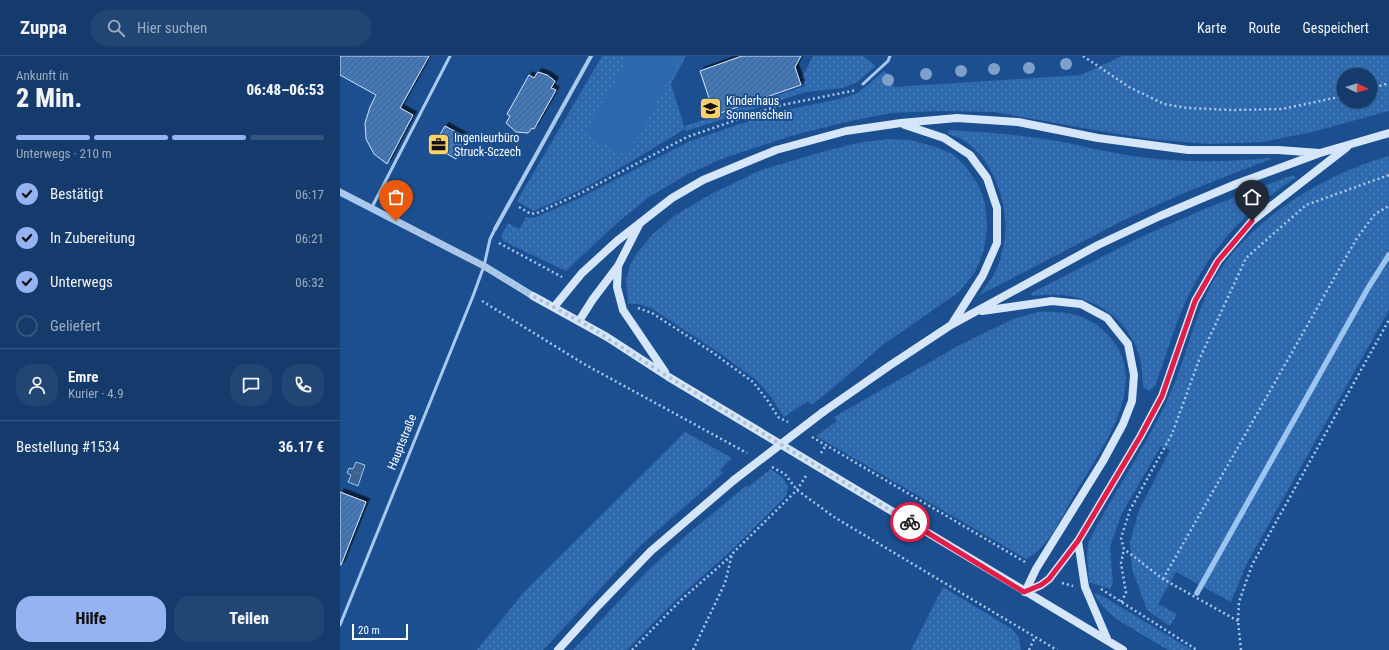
<!DOCTYPE html>
<html lang="de">
<head>
<meta charset="utf-8">
<style>
	:root { --surface:#143b6b; --page:#214673; --text:#f1f3f6; --muted:#9dadc1; --line:#33557e; --accent:#95b2f1 }
	body { margin:0; font-family:"Roboto Condensed",sans-serif; background:var(--page); color:var(--text); height:100vh; display:flex; flex-direction:column; font-size:15px; white-space:nowrap }
	* { box-sizing:border-box; margin:0 }
	p { font-size:13px; color:var(--muted) }
	.icon { flex:none; width:22px; height:22px; fill:none; stroke:currentColor; stroke-width:2; stroke-linecap:round; stroke-linejoin:round }
	.map { position:relative; flex:1; overflow:hidden }
	.details { display:flex; flex-direction:column; background:var(--surface); width:340px }
	.details>* { flex:none }
	.needle { width:26px; rotate:95deg }
	.controls { position:absolute; left:997px; top:12px; display:grid; gap:8px }
	.controls a { display:grid; place-items:center; width:40px; height:40px; border-radius:50%; background:var(--surface); box-shadow:0 1px 3px #0004,0 0 0 1px var(--line); font-size:20px }
	.scale { position:absolute; left:12px; bottom:10px; width:56px; box-sizing:border-box; padding-left:4px; border:2px solid #fff; border-top:0; font-size:11px; line-height:14px; white-space:nowrap; color:#fff; -webkit-text-stroke:3px #1b4f8f; paint-order:stroke }
	.pin { position:absolute; display:grid; place-items:center; width:34px; height:34px; color:#fff; margin:-41px -17px; border-radius:50% 50% 50% 0; rotate:-45deg; box-shadow:0 0 4px #0007 }
	.pin .icon { rotate:45deg }
	.courier { position:absolute; display:grid; place-items:center; width:40px; height:40px; margin:-20px; border:3px solid #e11d48; border-radius:50%; background:#fff; color:#222; box-shadow:0 1px 5px #0007 }
	.summary em { font-style:normal; font-weight:800 }
	.summary div { display:flex; flex-direction:column-reverse }
	.summary { display:flex; align-items:center; justify-content:space-between; height:68px; padding:0 16px }
	h1 { font-size:26px; font-weight:800; line-height:30px }
	.bar { display:grid; grid-template-columns:repeat(4,1fr); gap:6px 4px; align-content:center; height:48px; padding:0 16px }
	.bar i { height:5px; border-radius:3px; background:var(--line) }
	.bar .on { background:var(--accent) }
	.bar p { grid-column:span 4 }
	.line { display:flex; align-items:center; gap:10px; padding:0 16px; border-top:1px solid var(--line) }
	.line div { flex:1 }
	.round { display:grid; place-items:center; flex:none; width:42px; height:42px; border-radius:16px; background:var(--page) }
	ol { padding:0 16px; list-style:none }
	li { display:flex; align-items:center; gap:12px; height:44px }
	li p { margin-inline-start:auto }
	li .icon { padding:4px; border-radius:50%; background:var(--accent); color:#111; stroke-width:4 }
	li:last-child { color:var(--muted) }
	li i { width:22px; height:22px; border:2px solid var(--line); border-radius:50% }
	.primary-button { display:flex; gap:8px; margin-top:auto; padding:8px 16px }
	.primary-button a { flex:1; height:46px; border-radius:16px; background:var(--accent); color:#111; font-size:16px; font-weight:800; line-height:46px; text-align:center }
	.primary-button a+a { background:var(--page); color:var(--text) }
	header { display:flex; align-items:center; gap:24px; box-sizing:border-box; height:56px; padding:0 20px; background:var(--surface); border-bottom:1px solid var(--line) }
	header strong { font-size:19px }
	nav { display:flex; gap:22px; margin-inline-start:auto; font-size:14px }
	.search { width:280px; height:36px; background:var(--page); display:flex; align-items:center; gap:10px; box-sizing:border-box; padding:0 14px; border-radius:16px; color:var(--muted); font-size:15px }
	main { display:flex; flex:1; min-height:0 }
	.map>svg:first-child { display:block }
	.grass { fill:url(#grass-dots); fill-rule:evenodd }
	.pitch { fill:#2e69ad }
	.water { fill:url(#water-ripples); stroke:#9cc4f0 }
	.lines { fill:none; stroke-linecap:round; stroke-linejoin:round }
	.stream { stroke:#9cc4f0; stroke-width:5.5 }
	.building { fill:url(#building-hatch); stroke:#cfe3fa; filter:url(#shadow) }
	.path { stroke:#a9c9ee; stroke-width:2.5; stroke-dasharray:2 3; stroke-linecap:butt }
	.service { stroke:#a9c9ee; stroke-width:3 }
	.minor { stroke:#a9c9ee; stroke-width:4 }
	.tertiary { stroke:#a9c9ee; stroke-width:7 }
	.secondary { stroke:#d6e6fa; stroke-width:8 }
	.secondary-bridge { stroke:#d6e6fa; stroke-width:8 }
	.tree { fill:#7ea0ca }
	.done { stroke:#afc1d8; stroke-width:4; stroke-dasharray:0 7.2 }
	.route { stroke:#e11d48; stroke-width:5 }
	.labels { text-anchor:middle; stroke-width:4; stroke-linejoin:round; paint-order:stroke }
	.poi-label { font-size:12px; fill:#fff; stroke:#1b4f8f; text-anchor:start }
	.street-label { font-size:12px; fill:#fff; stroke:#1b4f8f }
</style>
</head>
<body>
<header>
<strong>Zuppa</strong>
<div class="search"><svg class="icon" aria-label="search" viewBox="0 0 24 24"><circle cx="10" cy="10" r="6"/><path d="M15 15l6 6"/></svg>Hier suchen</div>
<nav><a>Karte</a><a>Route</a><a>Gespeichert</a></nav>
</header>
<main>
<section class="details">
<div class="summary"><div><h1>2 Min.</h1><p>Ankunft in</p></div><em>06:48–06:53</em></div>
<div class="bar"><i class="on"></i><i class="on"></i><i class="on"></i><i></i><p>Unterwegs · 210 m</p></div>
<ol>
<li><svg class="icon" aria-label="check" viewBox="0 0 24 24"><path d="M5 12l5 5 9-10"/></svg>Bestätigt<p>06:17</p></li>
<li><svg class="icon" aria-label="check" viewBox="0 0 24 24"><path d="M5 12l5 5 9-10"/></svg>In Zubereitung<p>06:21</p></li>
<li><svg class="icon" aria-label="check" viewBox="0 0 24 24"><path d="M5 12l5 5 9-10"/></svg>Unterwegs<p>06:32</p></li>
<li><i></i>Geliefert</li>
</ol>
<div class="line" style="height:72px"><a class="round"><svg class="icon" aria-label="person" viewBox="0 0 24 24"><circle cx="12" cy="8" r="4"/><path d="M4 21q1-7 8-7t8 7"/></svg></a><div><b>Emre</b><p>Kurier · 4.9</p></div><a class="round"><svg class="icon" aria-label="chat" viewBox="0 0 24 24"><path d="M4 5h16v11H9l-5 4z"/></svg></a><a class="round"><svg class="icon" aria-label="phone" viewBox="0 0 24 24"><path d="M5 4h4l2 5-3 2q2 4 5 5l2-3 5 2v4C11 20 4 13 5 4z"/></svg></a></div>
<div class="line" style="height:52px"><div>Bestellung #1534</div><b>36.17 €</b></div>
<div class="primary-button"><a>Hilfe</a><a>Teilen</a></div>
</section>
<div class="map">
<svg width="1049" height="594" viewBox="0 0 1049 594">
	<defs>
		<pattern id="grass-dots" width="8" height="8" patternUnits="userSpaceOnUse"><rect width="8" height="8" fill="#2e69ad"/><path d="M2 2h.1M6 6h.1" fill="none" stroke="#4d80b9" stroke-width="1.8" stroke-linecap="round"/></pattern>
		<pattern id="water-ripples" width="26" height="14" patternUnits="userSpaceOnUse"><rect width="26" height="14" fill="#3c6290"/><path d="M2 4q2-2 4 0t4 0M15 11q2-2 4 0t4 0" fill="none" stroke="#597aa1"/></pattern>
		<pattern id="building-hatch" width="6" height="6" patternUnits="userSpaceOnUse"><rect width="6" height="6" fill="#4478b7"/><path d="M-1 1l2-2M0 6l6-6M5 7l2-2" fill="none" stroke="#486282"/></pattern>
		<filter id="shadow"><feDropShadow dx="3.5" dy="-3.5" stdDeviation="0" flood-color="#0009"/></filter>
	</defs>
	<rect width="100%" height="100%" fill="#1b4f8f"/>
	<path class="grass" d="M262,0H346L331,28L345,73C295,103 246,135 193,155L177,145Z
		M473,0H523L536,10L517,26L503,32L466,36L346,75L345,70L465,30L462,21Z
		M782,0H1049V55L972,76L923,86L869,88L821,84L778,78L654,56L601,55L551,57L506,66L451,80L384,102L348,118L309,141L277,167L226,215L163,185L161,180L168,167L179,173L186,161L194,162L242,141L348,86L394,70L441,55L504,42L518,37L544,15L552,21L554,31L741,19ZM1004,19H1030V45H1004Z
		M609,74C641,76 673,78 705,83C737,88 768,97 800,101C845,107 889,106 933,102L844,137L784,164L638,240C647,229 656,218 660,204C662,196 664,188 665,180C669,147 651,97 619,82C616,80 611,79 608,78Z
		M548,83L570,84L596,91L613,98L625,110L638,128L645,147L647,172L644,194L635,216L619,236L544,288L487,337L471,349L468,345L444,361L431,341L416,324L378,296L311,252L298,248H288L286,224L290,209L297,197L313,178L334,160L371,138L421,114L485,95L522,86Z
		M1049,100V254L907,507L891,546L836,516L818,548L837,558L830,570L807,554L792,513L790,486L799,454L830,394L821,390L781,459L770,491L773,527L770,533L749,526L747,501L748,487C772,439 803,395 826,347C844,310 851,270 869,233C901,168 981,119 1049,100Z
		M953,119L955,122C903,157 870,192 844,249C833,275 825,303 815,330L809,335L803,331C802,318 802,304 796,291C778,249 734,233 692,240L691,237L803,180L867,152Z
		M698,256C726,255 748,258 768,279C813,325 762,392 736,436C725,455 708,494 686,503L476,380L497,365L494,361L618,290L673,263Z
		M345,376L392,402L380,414L383,417L302,488L203,594H137L184,536Z
		M431,413L443,422L448,431L446,440L396,490L337,543L287,594H233L305,517L349,477L406,430L408,431Z
		M603,531L672,573L679,582L681,594H571Z
		M754,538H759L852,594H828L776,563L762,550Z"/>
	<path class="pitch" d="M289,0H335L341,4L286,100L246,77Z"/>
	<path class="water" d="M16,406L25,409L18,430L8,426L11,419L7,417L9,412L13,413Z"/>
	<g class="lines">
		<path class="stream" d="M857,537L1028,232L1049,199"/>
	</g>
	<path class="building" d="M0,0H89L60,52L73,59L47,108L34,98L26,83L25,67L30,51L36,39L0,19Z
		M402,0H461L455,11L461,29L369,61L364,47L370,45L360,15Z
		M198,16L207,19L215,25L211,32L216,34L194,73L192,72L188,77L176,76L166,67L170,60L167,58L189,19L194,22Z
		M105,70L127,82L116,103L93,90Z
		M0,436L26,446L1,509H0Z"/>
	<g class="lines">
		<path class="path" d="M743,0L789,31L824,48L847,52L893,54L942,53L1004,40
			M1030,33L1049,27
			M179,151L191,158L197,157L241,137L347,81L437,50L512,35L515,34
			M159,187L222,221
			M142,245L244,308L407,397
			M298,252L312,257L372,296L413,326L428,345L438,361L448,366
			M472,381L685,506
			M481,397L486,389
			M432,411L445,418L457,434L494,461L717,594
			M823,523L1017,182L1035,158L1049,150
			M722,527L733,530
			M761,533L857,594
			M781,546L786,537L781,507L784,493
			M898,565L823,523L784,493L781,482L790,454L832,378L859,304L906,202L966,149L1049,119
			M292,594L341,544L392,499
			M353,594L385,527L392,498L457,434L467,418
			M689,594L695,581
			M901,594L898,565L899,546L912,509L1049,264"/>
		<path class="service" d="M523,28L548,5L550,0
			M32,151L110,0
			M0,569L133,240L144,210L150,183L155,173"/>
		<path class="minor" d="M155,173L251,0"/>
		<path class="tertiary" d="M0,136L144,210L193,240"/>
		<path class="secondary" d="M565,69L604,82L630,99L647,122L657,152V187L643,219L612,268
			M278,210L277,231L283,254L325,316
			M193,240L267,281L327,320L783,594
			M214,251L242,217L277,185L332,142L363,124L436,94L506,75L561,67L617,62L678,66L758,82L848,94H938L980,97
			M642,255L712,245L741,248L767,262L788,288L794,319L792,345L783,368L763,405L696,513L685,536
			M239,265L253,243L278,210L300,167
			M483,356L549,310L611,269L758,189L820,160L896,128L980,97L1049,77
			M738,485L745,531L768,585
			M685,536L701,529L709,523L738,485L800,381L822,340L855,245L878,205L912,165L1007,91
			M218,594L255,553L311,495L394,424"/>
		<path class="secondary-bridge" d="M394,424L483,356"/>
	</g>
	<g class="tree">
		<circle cx="726" cy="8" r="6"/>
		<circle cx="689" cy="12" r="6"/>
		<circle cx="654" cy="13" r="6"/>
		<circle cx="621" cy="15" r="6"/>
		<circle cx="586" cy="18" r="6"/>
		<circle cx="548" cy="24" r="6"/>
	</g>
	<g class="lines">
		<path class="done" d="M56,165L144,210L184,235L250,271L327,320L570,466"/>
		<path class="route" d="M570,466L684,536L701,529L709,523L738,485L800,381L822,340L855,245L878,205L912,165"/>
	</g>
	<defs>
		<symbol id="school-square" viewBox="-11 -11 22 22"><rect x="-9" y="-9" width="18" height="18" rx="4" fill="#ffd166" stroke="#1b4f8f"/><path d="M0-5L7-2L0 1L-7-2ZM-4 1L0 2.5L4 1V4Q0 6-4 4Z" fill="#111"/></symbol>
		<symbol id="office-square" viewBox="-11 -11 22 22"><rect x="-9" y="-9" width="18" height="18" rx="4" fill="#ffd166" stroke="#1b4f8f"/><path d="M-6-3h4V-5.5h4V-3h4V5H-6ZM-1-4.5V-3h2v-1.5ZM-6 0V1H6V0Z" fill="#111"/></symbol>
	</defs>
	<g fill-rule="evenodd">
		<use href="#school-square" x="358" y="40" width="25" height="25"/>
		<use href="#office-square" x="86" y="76" width="25" height="25"/>
	</g>
	<g class="labels">
		<g class="poi-label">
			<text x="386" y="49">Kinderhaus<tspan x="386" dy="14">Sonnenschein</tspan></text>
			<text x="114" y="86">Ingenieurbüro<tspan x="114" dy="14">Struck-Sczech</tspan></text>
		</g>
		<g class="street-label">
			<text transform="translate(62 386) rotate(-68)" y="4">Hauptstraße</text>
		</g>
	</g>
</svg>
<div class="controls">
<a><svg class="needle" viewBox="-14 -14 28 28"><path d="M0-13l5 13h-10z" fill="#e53935"/><path d="M0 13l5-13h-10z" fill="#9dadc1"/></svg></a>
</div>
<div class="scale">20 m</div>
<div class="pin" style="left:56px;top:165px;background:#ea580c"><svg class="icon" aria-label="bag" viewBox="0 0 24 24"><path d="M5 8h14l-1 12H6zM9 8a3 3 0 0 1 6 0"/></svg></div>
<div class="pin" style="left:912px;top:165px;background:#1f2937"><svg class="icon" aria-label="home" viewBox="0 0 24 24"><path d="M3 11l9-7 9 7M6 9v11h12V9"/></svg></div>
<div class="courier" style="left:570px;top:466px"><svg class="icon" aria-label="bike" viewBox="0 0 24 24"><circle cx="6" cy="16" r="4"/><circle cx="18" cy="16" r="4"/><path d="M6 16l4-8h5l3 8M10 8l3 8H6M13 5h3"/></svg></div>
</div>
</main>
</body>
</html>
